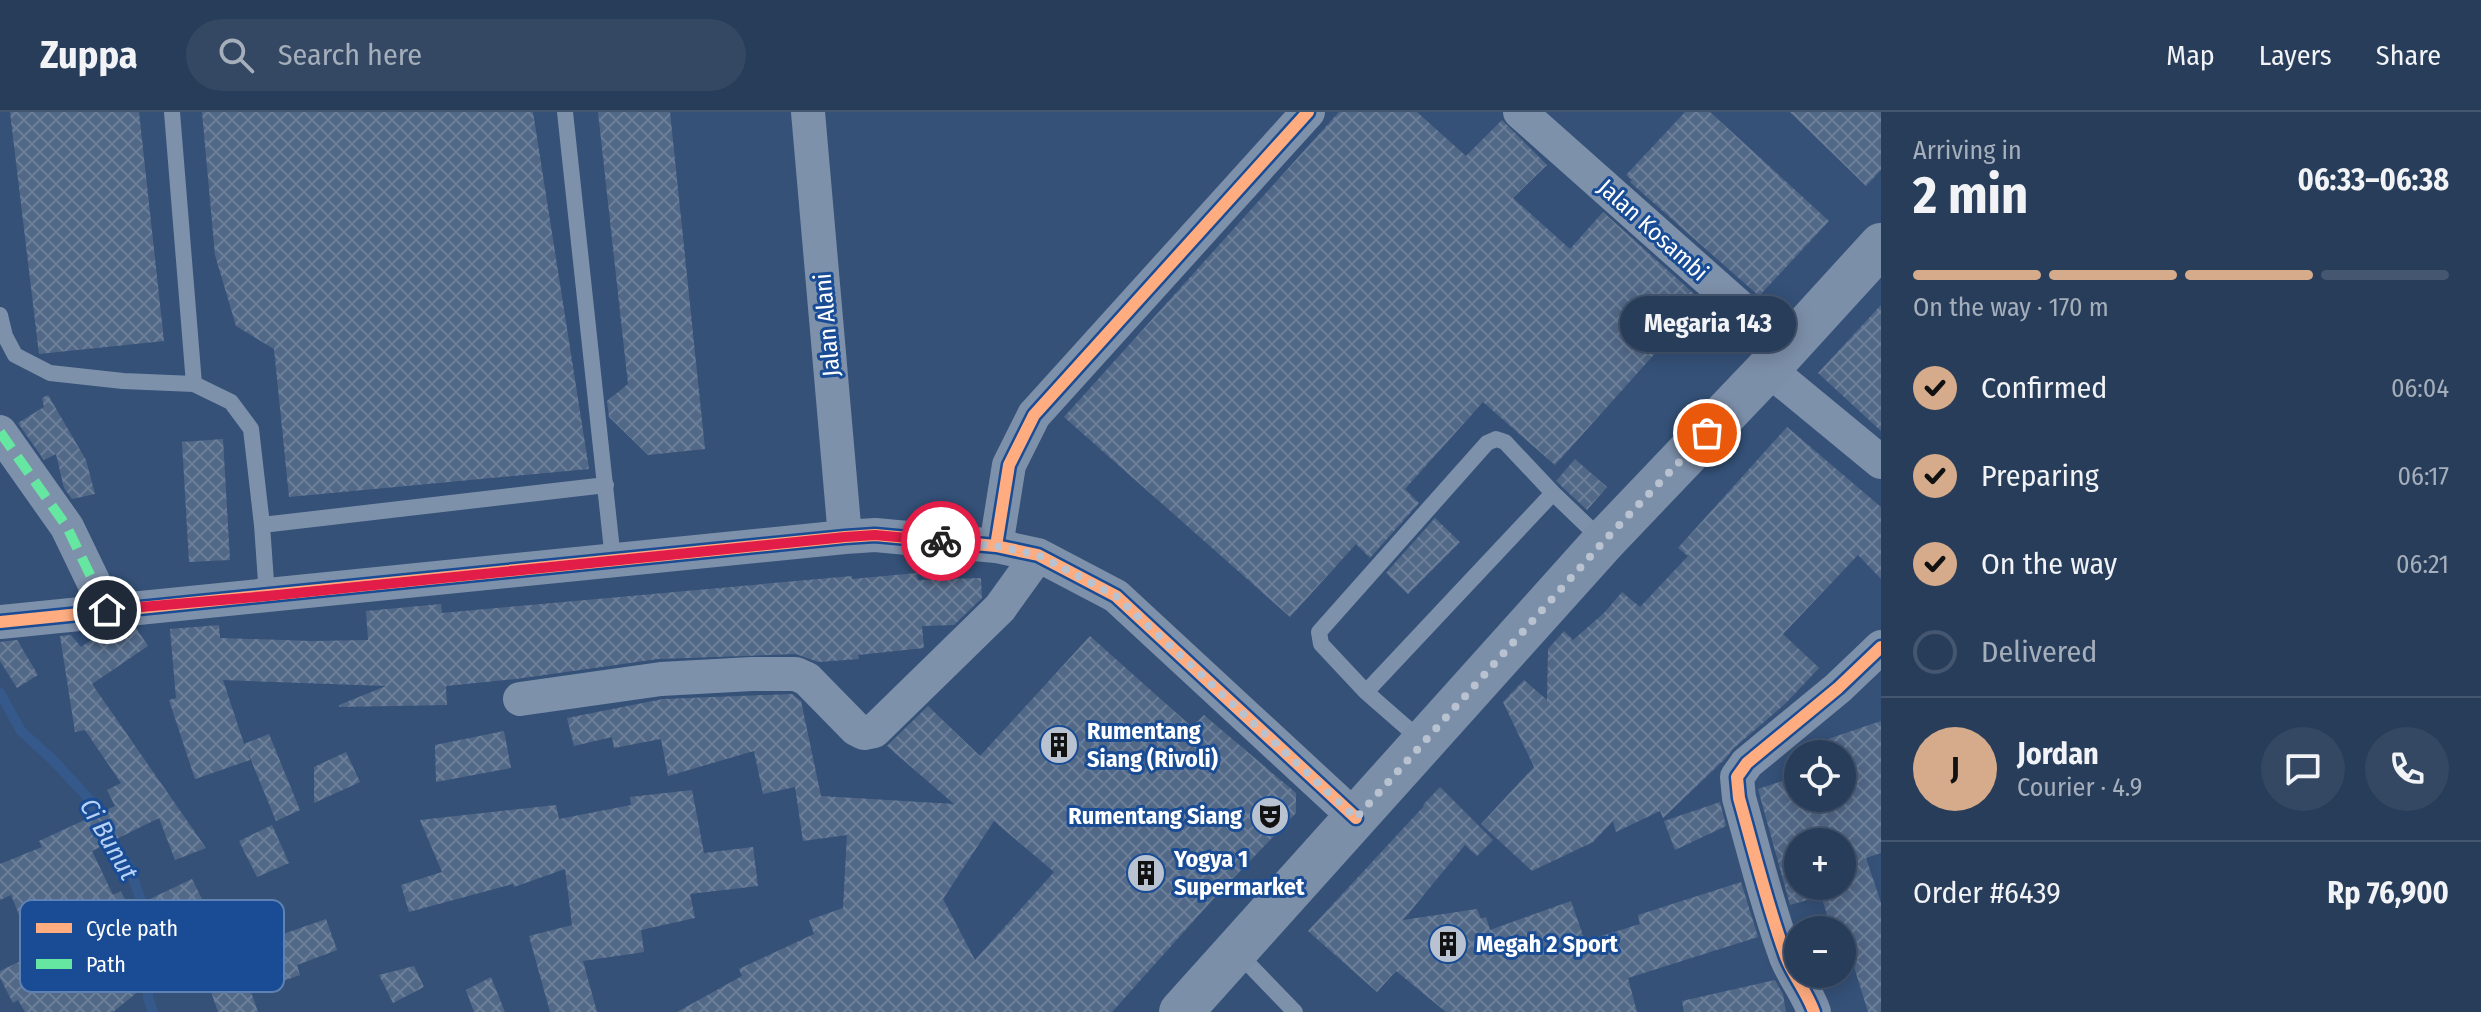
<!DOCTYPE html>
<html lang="en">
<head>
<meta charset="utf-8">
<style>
	:root { --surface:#283d5a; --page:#344863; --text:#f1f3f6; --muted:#a5aebb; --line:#445670; --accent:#d6ab8b }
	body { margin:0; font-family:"Fira Sans Condensed",sans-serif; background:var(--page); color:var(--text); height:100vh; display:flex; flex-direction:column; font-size:30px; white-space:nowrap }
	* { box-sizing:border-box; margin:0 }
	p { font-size:26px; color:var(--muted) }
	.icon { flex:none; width:44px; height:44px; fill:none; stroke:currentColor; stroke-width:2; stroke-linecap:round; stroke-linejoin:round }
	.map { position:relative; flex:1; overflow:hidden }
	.panel { display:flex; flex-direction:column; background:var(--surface); width:600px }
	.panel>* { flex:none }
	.controls { position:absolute; left:1784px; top:628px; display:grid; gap:16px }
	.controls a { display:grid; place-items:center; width:72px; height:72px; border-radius:50%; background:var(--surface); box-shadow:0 4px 20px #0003,0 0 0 2px var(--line); font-size:40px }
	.pin { position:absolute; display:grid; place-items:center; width:68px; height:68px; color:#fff; margin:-34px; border:4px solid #fff; border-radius:50%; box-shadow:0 2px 8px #0007 }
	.courier { position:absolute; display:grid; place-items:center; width:80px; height:80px; margin:-40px; border:6px solid #e11d48; border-radius:50%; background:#fff; color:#222; box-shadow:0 2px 10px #0007 }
	.bubble { position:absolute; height:56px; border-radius:28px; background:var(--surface); box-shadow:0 4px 20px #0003,0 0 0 2px var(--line); font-size:26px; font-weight:700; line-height:56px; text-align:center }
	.overview em { font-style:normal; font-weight:700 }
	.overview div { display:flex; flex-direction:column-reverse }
	.overview { display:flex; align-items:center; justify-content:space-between; height:136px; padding:0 32px }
	h1 { font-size:52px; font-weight:700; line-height:60px }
	.bar { display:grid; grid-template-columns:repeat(4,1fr); gap:12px 8px; align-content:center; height:96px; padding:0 32px }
	.bar i { height:10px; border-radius:6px; background:var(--line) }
	.bar .selected { background:var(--accent) }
	.bar p { grid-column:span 4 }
	.line { display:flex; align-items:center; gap:20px; padding:0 32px; border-top:2px solid var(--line) }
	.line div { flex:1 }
	.round { display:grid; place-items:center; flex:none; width:84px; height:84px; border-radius:42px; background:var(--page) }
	ol { padding:0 32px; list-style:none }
	li { display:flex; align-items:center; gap:24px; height:88px }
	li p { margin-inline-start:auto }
	li .icon { padding:8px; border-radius:50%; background:var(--accent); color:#111; stroke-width:4 }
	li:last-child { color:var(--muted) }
	li i { width:44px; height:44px; border:4px solid var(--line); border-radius:50% }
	header { display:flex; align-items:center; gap:48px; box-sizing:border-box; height:112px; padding:0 40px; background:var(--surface); border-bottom:2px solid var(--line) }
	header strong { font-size:38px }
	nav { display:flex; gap:44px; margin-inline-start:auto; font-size:28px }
	.search { width:560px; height:72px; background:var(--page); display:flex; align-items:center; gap:20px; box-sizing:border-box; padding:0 28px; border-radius:44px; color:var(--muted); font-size:30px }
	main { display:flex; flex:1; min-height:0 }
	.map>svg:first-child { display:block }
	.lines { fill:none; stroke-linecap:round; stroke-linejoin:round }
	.stream { stroke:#36598c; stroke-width:10 }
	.building { fill:url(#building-cross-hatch); fill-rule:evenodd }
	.service { stroke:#7e91ab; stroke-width:16 }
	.minor { stroke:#7e91ab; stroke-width:34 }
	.primary { stroke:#7c8fa9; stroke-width:44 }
	.quiet { stroke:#66e7a1; stroke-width:10; stroke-dasharray:20 10; stroke-linecap:butt }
	.cycleway-casing { stroke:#194c94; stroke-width:17 }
	.cycleway { stroke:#ffac80; stroke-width:12 }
	.done { stroke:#b8c2d0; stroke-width:8; stroke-dasharray:0 14.4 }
	.route { stroke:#e11d48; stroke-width:10 }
	.labels { text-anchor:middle; stroke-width:6; stroke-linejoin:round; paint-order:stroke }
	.street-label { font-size:24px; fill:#fff; stroke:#194c94 }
	.poi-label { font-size:24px; font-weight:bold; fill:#fff; stroke:#194c94; text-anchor:start }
	.water-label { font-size:26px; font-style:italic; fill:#b7d2f6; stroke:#194c94 }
	.key { fill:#194c94; stroke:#5e82b4; stroke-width:2 }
	.key-label { font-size:22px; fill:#fff }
</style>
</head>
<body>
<header>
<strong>Zuppa</strong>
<div class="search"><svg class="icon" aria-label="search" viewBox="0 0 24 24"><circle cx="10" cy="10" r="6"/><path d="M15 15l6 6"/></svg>Search here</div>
<nav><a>Map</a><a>Layers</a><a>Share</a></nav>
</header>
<main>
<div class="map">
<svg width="1881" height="900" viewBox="0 0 1881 900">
	<defs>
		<pattern id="building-cross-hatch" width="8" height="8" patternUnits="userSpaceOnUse" patternTransform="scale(2)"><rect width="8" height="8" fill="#526887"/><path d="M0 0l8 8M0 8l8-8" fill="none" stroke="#6c7f99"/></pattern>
	</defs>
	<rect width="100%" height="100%" fill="#355178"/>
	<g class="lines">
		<path class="stream" d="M0,581L21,619L54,649L89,687L107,730L129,754L151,817L148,886L153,900"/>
	</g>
	<path class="building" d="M10,0H139L164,229L39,242Z
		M202,0H533L589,357L289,385L274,237L236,214L215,143Z
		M598,0H670L705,337L648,343L609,305L607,289L628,272Z
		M1339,0H1417L1466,44L1502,8L1547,53L1513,86L1570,137L1603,100L1702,189L1555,353L1483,290L1405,377L1419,391L1370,446L1356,432L1290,505L1064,305Z
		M1685,0H1710L1829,109L1759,184L1630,70L1632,68L1626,63Z
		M1790,0H1881V58L1866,74Z
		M1881,193V319L1818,261Z
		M48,283L86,348L95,382L72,387L64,376L56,342L44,348L18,311L44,295L42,286Z
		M1787,315L1881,395V467L1858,443L1783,522L1819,556L1786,591L1734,636L1725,647L1663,706L1660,699L1616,720L1613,709L1593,730L1532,759L1481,712L1534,655L1503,590L1524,568L1547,588L1548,537L1564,519L1573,528L1604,501L1622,480L1640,495L1688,444L1678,436Z
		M223,327L230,448L189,450L182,330Z
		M1575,347L1607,375L1587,398L1556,369Z
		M1435,406L1460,430L1408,482L1386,461Z
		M917,461L918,468L981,466L982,486L954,513L922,514L924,536L858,543L859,547L818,550L796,542L658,547L516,567L446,574L447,593L339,595V593L386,574L223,568L244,632L269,622L300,698L276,709L246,636L250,648L195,667L169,588L176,586L170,517L219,513L220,526L312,529L368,528L366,499L441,492L442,501L852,464V467Z
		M136,516L148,534L92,572L206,736L175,748L159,706L92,739L113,783L121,779L129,797L192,767L203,789L201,790L205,801L112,842L140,878L113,900H25L18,888L13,891L0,866V859L35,842L11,783L0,788V752L42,735L39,729L115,694L107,678L121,671L85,618L75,620L60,524L71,523L81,535L103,520Z
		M1090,524L1192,615L1204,603L1296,681V701L1215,785L1112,900H677L742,864L739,857L814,822L809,808L843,796L847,723L803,729L795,675L763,682L754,639L668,664L661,627L614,636L612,625L574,634L567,606L663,587L792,582L801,589L821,684L954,692L887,634L928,594L980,644ZM994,709L1054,760L975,848L943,787Z
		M17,528L38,563L17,576L0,549V530Z
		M1881,609V741L1866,746L1881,791V900H1868L1847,832L1842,833V818H1832L1821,784L1790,793L1758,677L1798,664V686H1842V642H1833L1828,627ZM1798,730H1842V774H1798Z
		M504,619L511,656L436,670L435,633Z
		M346,640L360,670L314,691V655Z
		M1440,675L1493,728L1477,744L1465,733L1403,808L1477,797L1481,807L1486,805L1490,818L1571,789L1585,829L1640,812L1638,803L1741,770L1758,825L1628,866L1637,900H1446L1396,859L1377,880L1308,819L1424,694L1423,693Z
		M692,678L704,741L753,735L758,774L690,782L695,806L641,818L644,840L583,849L597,900H550L529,824L572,813L565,757L514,775L513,772L409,800L401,773L442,760L420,708L556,693L559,707L631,693L630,685Z
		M1720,690L1726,714L1675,738L1664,709Z
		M272,713L289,751L257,765L239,729Z
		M326,807L337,838L297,853L300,863L251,880L258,900H218L201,851Z
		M414,854L424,875L393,891L379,863Z
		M491,865L505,900H474L466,878Z
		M1775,868L1783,882L1786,900H1684L1682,889Z"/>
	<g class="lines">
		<path class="service" d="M172,0L194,272
			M565,0L613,448
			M0,203L5,224L15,243L50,261L123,269L194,272L231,290L251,317L262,413L267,484
			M262,413L606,373
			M1366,580L1553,381
			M1422,629L1366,580L1321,532L1319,520L1487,331L1496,327L1505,330L1553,381L1603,429
			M1237,840L1295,900"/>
		<path class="minor" d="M808,0L845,425
			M1520,0L1787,237
			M1768,257L1881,350
			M0,320L67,415L107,498
			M996,434L1009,353L1034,303L1308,0
			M0,510L845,425L875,423L996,434L1038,443L1116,484L1356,706
			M520,587L661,567L752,562H796L807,567L856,617L864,621L874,619L1000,496L1038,443
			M1814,900C1807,880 1794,865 1786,845C1767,793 1754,739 1739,686L1737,665L1747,651L1838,576L1881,535"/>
		<path class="primary" d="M1181,900L1604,429L1768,257L1881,133"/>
		<path class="quiet" d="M0,320L67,415L107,498"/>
		<defs>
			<path id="cycleway" d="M996,434L1009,353L1034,303L1308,0
				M0,510L845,425L875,423L996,434L1038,443L1116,484L1356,706
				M1814,900C1807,880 1794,865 1786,845C1767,793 1754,739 1739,686L1737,665L1747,651L1838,576L1881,535"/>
		</defs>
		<use href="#cycleway" class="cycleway-casing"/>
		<use href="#cycleway" class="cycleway"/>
	</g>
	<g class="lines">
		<path class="done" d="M941,429L996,434L1038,443L1116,484L1356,706L1604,429L1707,321"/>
		<path class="route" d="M107,498L267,484L845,425L875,423L941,429"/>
	</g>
	<defs>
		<symbol id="building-disc" viewBox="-11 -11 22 22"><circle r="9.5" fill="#b8c2d0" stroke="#194c94"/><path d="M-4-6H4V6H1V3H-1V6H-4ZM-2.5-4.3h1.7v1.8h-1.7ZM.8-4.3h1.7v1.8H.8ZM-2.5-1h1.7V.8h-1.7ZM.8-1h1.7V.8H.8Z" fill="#111"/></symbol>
		<symbol id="theatre-disc" viewBox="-11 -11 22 22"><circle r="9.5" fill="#b8c2d0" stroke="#194c94"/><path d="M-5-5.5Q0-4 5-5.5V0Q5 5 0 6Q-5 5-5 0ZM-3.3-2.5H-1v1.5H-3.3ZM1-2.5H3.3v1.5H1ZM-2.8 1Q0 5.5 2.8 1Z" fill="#111"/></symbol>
	</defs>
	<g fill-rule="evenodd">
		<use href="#building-disc" x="1037" y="611" width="44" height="44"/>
		<use href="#theatre-disc" x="1248" y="682" width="44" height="44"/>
		<use href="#building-disc" x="1124" y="739" width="44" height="44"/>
		<use href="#building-disc" x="1426" y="810" width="44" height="44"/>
	</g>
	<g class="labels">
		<g class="street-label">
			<text transform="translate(1653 118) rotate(42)" y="8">Jalan Kosambi</text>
			<text transform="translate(827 213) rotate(-95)" y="8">Jalan Alani</text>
		</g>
		<g class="poi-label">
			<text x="1087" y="627">Rumentang<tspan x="1087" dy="28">Siang (Rivoli)</tspan></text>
			<text x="1242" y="712" text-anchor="end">Rumentang Siang</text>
			<text x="1174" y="755">Yogya 1<tspan x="1174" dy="28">Supermarket</tspan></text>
			<text x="1476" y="840">Megah 2 Sport</text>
		</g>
		<g class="water-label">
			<text transform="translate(109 727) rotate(60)" y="9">Ci Bunut</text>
		</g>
	</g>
	<rect x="20" y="788" width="264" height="92" rx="12" class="key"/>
	<rect x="36" y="811" width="36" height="10" fill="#ffac80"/>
	<rect x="36" y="847" width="36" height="10" fill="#66e7a1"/>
	<g class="key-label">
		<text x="86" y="824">Cycle path</text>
		<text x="86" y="860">Path</text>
	</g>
</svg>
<div class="controls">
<a><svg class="icon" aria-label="locate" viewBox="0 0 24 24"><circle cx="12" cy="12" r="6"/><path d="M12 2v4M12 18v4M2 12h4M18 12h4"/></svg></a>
<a>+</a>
<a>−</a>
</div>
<div class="pin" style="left:1707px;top:321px;background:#ea580c"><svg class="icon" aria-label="bag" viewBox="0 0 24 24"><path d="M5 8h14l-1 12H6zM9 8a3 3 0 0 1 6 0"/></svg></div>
<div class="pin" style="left:107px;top:498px;background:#1f2937"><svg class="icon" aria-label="home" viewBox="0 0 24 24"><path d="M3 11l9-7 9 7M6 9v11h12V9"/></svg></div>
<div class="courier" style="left:941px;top:429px"><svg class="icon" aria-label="bike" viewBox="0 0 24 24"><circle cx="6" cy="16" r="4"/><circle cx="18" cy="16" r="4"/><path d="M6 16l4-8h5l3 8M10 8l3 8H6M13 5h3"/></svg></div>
<div class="bubble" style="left:1620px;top:184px;width:176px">Megaria 143</div>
</div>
<section class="panel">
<div class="overview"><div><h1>2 min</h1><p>Arriving in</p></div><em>06:33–06:38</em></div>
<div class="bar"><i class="selected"></i><i class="selected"></i><i class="selected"></i><i></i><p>On the way · 170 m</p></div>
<ol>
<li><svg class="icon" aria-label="check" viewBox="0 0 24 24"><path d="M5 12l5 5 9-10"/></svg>Confirmed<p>06:04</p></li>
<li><svg class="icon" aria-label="check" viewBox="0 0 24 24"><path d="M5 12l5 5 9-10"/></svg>Preparing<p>06:17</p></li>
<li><svg class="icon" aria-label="check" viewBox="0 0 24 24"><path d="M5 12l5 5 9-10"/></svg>On the way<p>06:21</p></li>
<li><i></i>Delivered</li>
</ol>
<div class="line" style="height:144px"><b class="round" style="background:var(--accent);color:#111">J</b><div><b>Jordan</b><p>Courier · 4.9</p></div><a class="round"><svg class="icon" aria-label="chat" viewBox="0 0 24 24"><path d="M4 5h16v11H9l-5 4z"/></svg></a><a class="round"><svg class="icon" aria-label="phone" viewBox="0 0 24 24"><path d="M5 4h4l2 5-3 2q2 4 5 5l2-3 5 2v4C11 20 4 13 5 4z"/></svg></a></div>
<div class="line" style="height:104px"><div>Order #6439</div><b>Rp 76,900</b></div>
</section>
</main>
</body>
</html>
